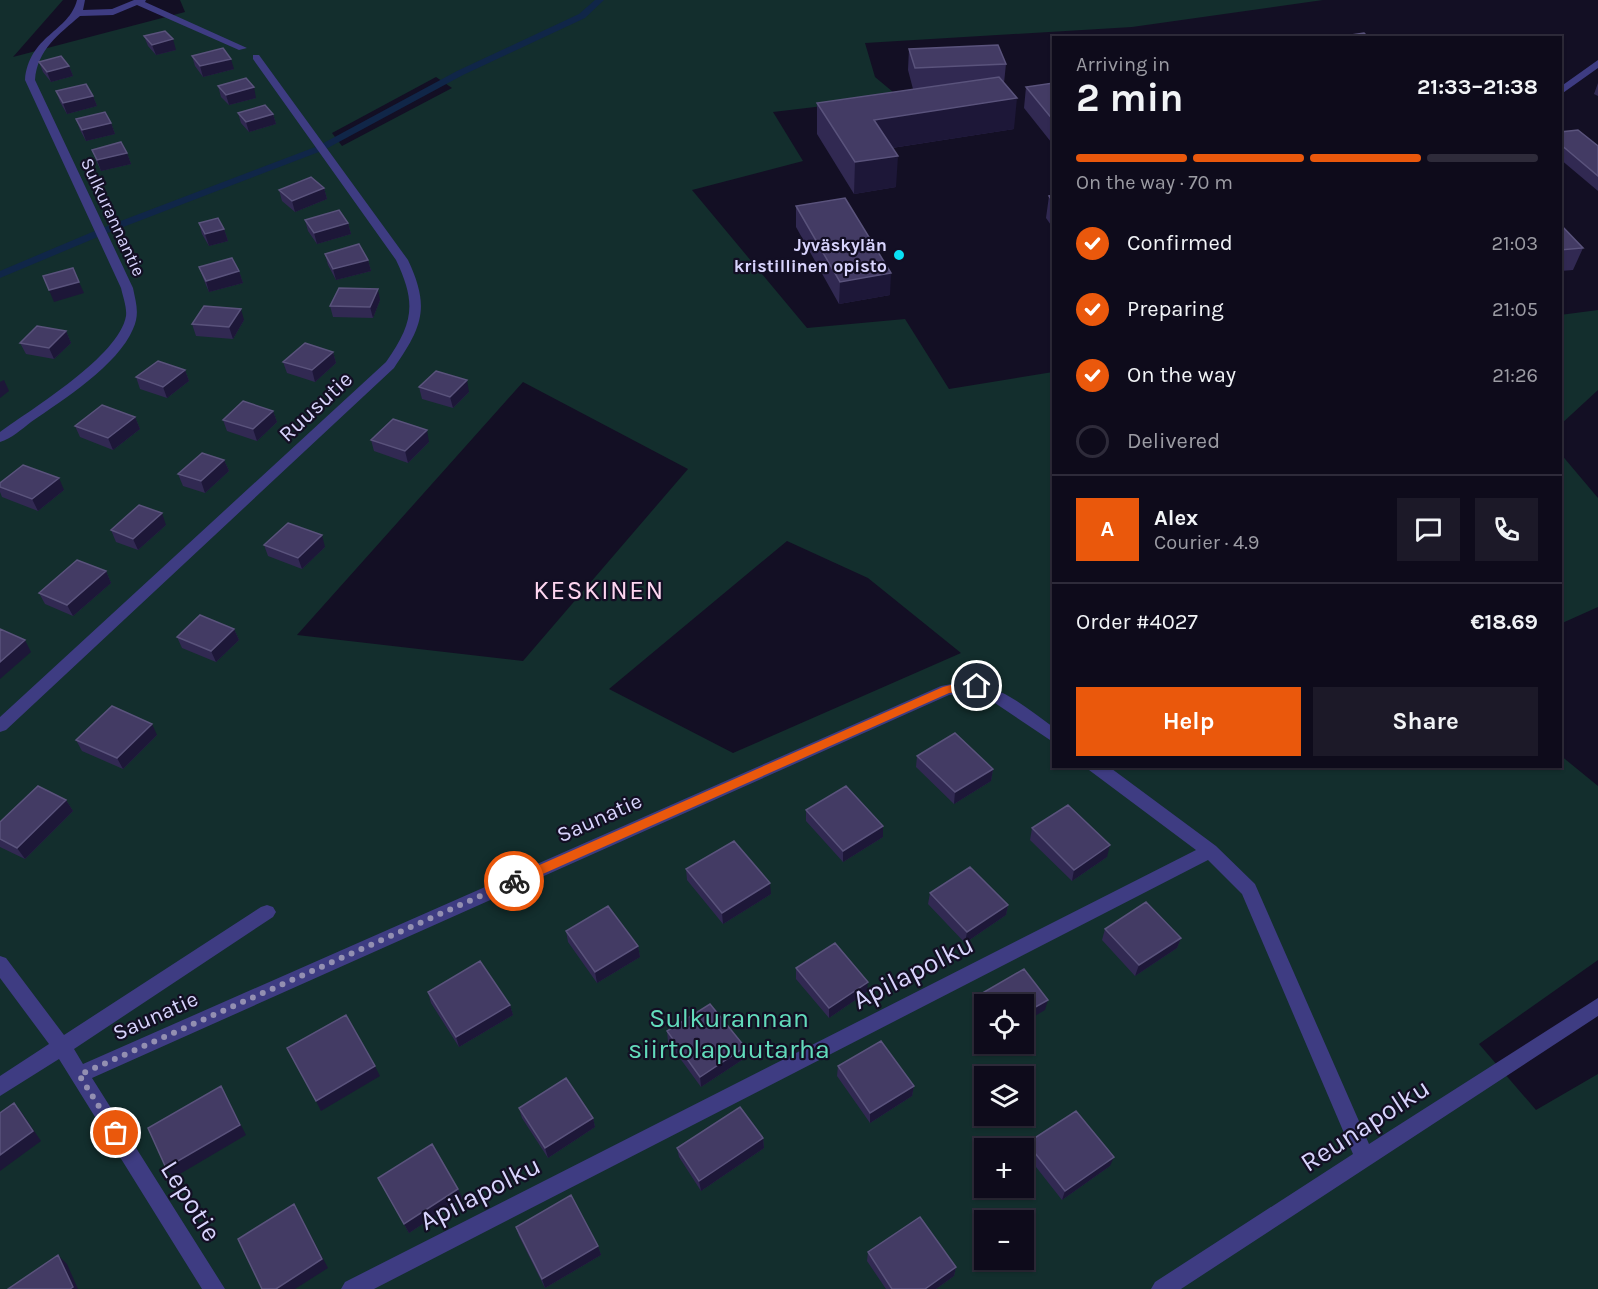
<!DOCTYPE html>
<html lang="en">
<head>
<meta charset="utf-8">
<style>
	:root { --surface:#0e0b1b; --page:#1c1928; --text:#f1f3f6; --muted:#9b9ba3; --line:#2e2b3a; --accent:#ea580c }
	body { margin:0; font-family:Karla,sans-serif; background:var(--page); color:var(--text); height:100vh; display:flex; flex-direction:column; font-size:22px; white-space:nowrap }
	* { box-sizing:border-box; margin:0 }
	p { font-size:20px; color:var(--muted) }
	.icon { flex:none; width:33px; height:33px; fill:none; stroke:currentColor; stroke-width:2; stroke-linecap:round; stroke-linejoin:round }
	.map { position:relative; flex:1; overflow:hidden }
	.drawer { position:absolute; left:1052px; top:36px; width:510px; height:732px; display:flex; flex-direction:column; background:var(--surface); border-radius:0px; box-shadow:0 2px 4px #0004,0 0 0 2px var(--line) }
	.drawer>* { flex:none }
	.buttons { position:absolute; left:974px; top:994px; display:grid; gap:12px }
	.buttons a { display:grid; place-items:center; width:60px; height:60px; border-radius:0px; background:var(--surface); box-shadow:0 2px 4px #0004,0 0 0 2px var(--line); font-size:30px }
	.pin { position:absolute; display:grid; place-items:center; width:51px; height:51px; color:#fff; margin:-26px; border:3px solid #fff; border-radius:50%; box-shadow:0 2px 6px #0007 }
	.courier { position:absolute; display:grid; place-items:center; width:60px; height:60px; margin:-30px; border:4px solid #ea580c; border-radius:50%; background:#fff; color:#222; box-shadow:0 2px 8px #0007 }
	.headline em { font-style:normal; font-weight:700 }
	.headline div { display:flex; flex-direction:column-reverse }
	.headline { display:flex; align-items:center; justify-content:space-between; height:102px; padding:0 24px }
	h1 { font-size:39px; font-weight:700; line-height:45px }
	.bar { display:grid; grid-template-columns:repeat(4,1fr); gap:9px 6px; align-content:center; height:72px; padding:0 24px }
	.bar i { height:8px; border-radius:4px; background:var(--line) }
	.bar .current { background:var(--accent) }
	.bar p { grid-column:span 4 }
	.line { display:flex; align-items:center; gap:15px; padding:0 24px; border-top:2px solid var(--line) }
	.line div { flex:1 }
	.round { display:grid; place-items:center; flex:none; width:63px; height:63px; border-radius:0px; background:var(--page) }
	ol { padding:0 24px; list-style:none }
	li { display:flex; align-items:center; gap:18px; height:66px }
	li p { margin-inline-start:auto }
	li .icon { padding:6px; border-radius:50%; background:var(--accent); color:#fff; stroke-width:4 }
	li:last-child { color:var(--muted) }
	li i { width:33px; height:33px; border:3px solid var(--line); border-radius:50% }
	.button { display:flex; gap:12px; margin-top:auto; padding:12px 24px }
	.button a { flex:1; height:69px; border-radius:0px; background:var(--accent); color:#fff; font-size:24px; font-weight:700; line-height:69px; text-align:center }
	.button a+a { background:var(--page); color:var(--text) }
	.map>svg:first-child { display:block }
	.green { fill:#132e2d; fill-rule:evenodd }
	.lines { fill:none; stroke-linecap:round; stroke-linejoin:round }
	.stream { fill:#102648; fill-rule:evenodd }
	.minor { fill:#3e3c82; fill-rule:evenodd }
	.wall { fill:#312952 }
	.shaded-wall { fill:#1d1738 }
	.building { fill:#433b64; stroke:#5a537c; stroke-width:1.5 }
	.route { fill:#ea580c }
	.done { stroke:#938fb1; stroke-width:6; stroke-dasharray:0 10.8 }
	.poi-dot { fill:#09e1f5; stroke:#130f24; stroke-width:2 }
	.labels { text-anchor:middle; stroke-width:4.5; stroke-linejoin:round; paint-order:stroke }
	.far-street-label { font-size:18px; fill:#d8d4fd; stroke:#130f24 }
	.far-poi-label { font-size:18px; font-weight:bold; fill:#d8d4fd; stroke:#130f24; text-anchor:end }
	.street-label { font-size:22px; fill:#d8d4fd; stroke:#130f24 }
	.quarter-label { font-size:26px; letter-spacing:1.5px; fill:#fed6f0; stroke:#130f24 }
	.near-street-label { font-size:27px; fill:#d8d4fd; stroke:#130f24 }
	.near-park-label { font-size:27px; fill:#62dbbb; stroke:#130f24 }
</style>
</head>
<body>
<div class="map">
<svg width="1598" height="1289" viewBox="0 0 1598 1289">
	<rect width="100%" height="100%" fill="#130f24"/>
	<path class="green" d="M0,0H63L13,57L185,12L180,0H1323L1132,27L865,43L875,77L899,97L773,112L803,161L692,190L807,328L905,319L949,389L1053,372V766H1560V755L1598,786V960L1479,1044L1536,1110L1598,1074V1289H0ZM436,77L452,88L342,146L332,133ZM523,382L688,469L523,661L297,635ZM787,541L868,578L961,653L733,753L609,689ZM984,1005H1023V1044H984ZM984,1077H1023V1116H984ZM984,1149H1023V1188H984ZM984,1221H1023V1260H984Z
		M1598,310V390L1560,425V315Z
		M1560,453L1598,498V607L1560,624Z"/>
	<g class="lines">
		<path class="stream" d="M595,0H604L585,18L463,75L324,150L105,234L0,278V271L97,230L318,146L457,71L579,14Z"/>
		<path class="minor" d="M77,0H85L83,10L112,9L134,0H146L145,2L247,48L239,50L137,5L113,15L80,16C59,34 37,50 35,80L133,288C136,303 140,314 133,329C118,365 63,400 31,422C22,429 11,439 0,442V432C33,408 119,356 126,316C127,307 123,297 121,288L25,80C29,35 69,32 77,0Z
			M253,55H259L408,260C430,307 423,326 394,368L6,730L0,732V717L386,362C413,323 417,304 396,260L253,59Z
			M1598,60V68L1560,95V87Z
			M962,682C1000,684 1024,706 1053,727V742L986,697L962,693L949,695L92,1078L225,1289H202L59,1059L0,1096V1076L49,1044L0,978V956L6,958L64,1035L261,907L267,905L273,907L276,912L273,917L74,1049L83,1064L941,686Z
			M1087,766H1108L1216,846L1255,884L1369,1144L1598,998V1016L1181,1289H1151L1155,1282L1353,1154L1242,894L1208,860L374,1289H341L345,1282L1196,850L1089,770Z"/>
	</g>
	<path class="wall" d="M144,36L176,50L156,55L148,46Z
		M909,49L1006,64L1004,83L1014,129L892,148L896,187L854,194L817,134V103L921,88L913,89L908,70Z
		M192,56L234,69L203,77L195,66Z
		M39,62L69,66L73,76L51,82L43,72Z
		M1053,83V142H1051L1024,108L1026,87Z
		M1598,83V96L1594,94Z
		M218,86L256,98L229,105L221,97Z
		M56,91L93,96L97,106L67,114L60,102Z
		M238,113L273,114L276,124L249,132L241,123Z
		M76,119L111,123L115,134L86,141L80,130Z
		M1560,132L1598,146V191L1560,159Z
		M92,150L127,153L131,164L101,171L96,160Z
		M324,188L327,199L295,212L282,201L279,190Z
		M1053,195V228L1046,218L1049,196Z
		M796,206L890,295L839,304L796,227Z
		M305,220L348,223L351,234L317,244L308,231Z
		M199,223L224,229L228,241L209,246L202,234Z
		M1560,224L1583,248L1573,270L1560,271Z
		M325,254L368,260L371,271L336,280L328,265Z
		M199,267L239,271L243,283L209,292L203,278Z
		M380,300L373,318L333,317L330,306Z
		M244,320L233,339L196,336L192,324Z
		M66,331L71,343L54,359L26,354L20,343Z
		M333,352L336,363L315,382L287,373L283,362Z
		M185,370L189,381L167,398L140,389L136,377Z
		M419,387L469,392L453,408L422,399Z
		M273,411L277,422L257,441L227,431L223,420Z
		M135,417L140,429L113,450L80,437L75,426Z
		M371,440L429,442L408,463L374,451Z
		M224,460L229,471L205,493L183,486L178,474Z
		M0,483L64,490L38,511L2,497L0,492Z
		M166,525L138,550L116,542L111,530Z
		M264,545L325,547L302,569L268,556Z
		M106,571L111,583L73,616L45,604L39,593Z
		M234,629L239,640L216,662L182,648L177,637Z
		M157,735L123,769L82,751L76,740Z
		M917,756L993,769L991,781L954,804L916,767Z
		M66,800L73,811L25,859L0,847V822Z
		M806,810L883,837L843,862L806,821Z
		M1032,828L1107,857L1072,881L1030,840Z
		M686,869L771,894L723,924L687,880Z
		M930,893L1008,905L1006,915L965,943L928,904Z
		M1105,929L1181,938L1177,948L1135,976L1102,940Z
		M566,931L638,946L640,957L597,983L568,942Z
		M796,968L867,992L829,1018L796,979Z
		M428,992L510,1005L513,1015L459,1047L431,1003Z
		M979,995L1045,1010L1023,1005H984V1015L977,1005Z
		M667,1031L745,1047V1058L701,1087L668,1042Z
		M838,1066L914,1086L912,1096L870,1123L837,1076Z
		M519,1108L593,1118L595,1127L548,1158L522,1118Z
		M763,1138L764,1148L701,1191L679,1157L677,1148Z
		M1027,1143L1110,1166L1062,1200L1025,1153Z
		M378,1178L458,1189L462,1198L409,1233Z
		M516,1227L598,1246L601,1255L545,1288L519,1236Z
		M868,1252L956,1267L954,1276L936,1289H886L867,1261Z"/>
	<path class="shaded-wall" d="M173,39L176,50L156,55L152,45Z
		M231,59L234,69L203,77L200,66Z
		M69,66L73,76L51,82L47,72Z
		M254,87L256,98L229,105L226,95Z
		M93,96L97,106L67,114L63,103Z
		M1017,98L1014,129L872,151L874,120Z
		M273,114L276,124L249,132L246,122Z
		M111,123L115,134L86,141L82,130Z
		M1053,128V142H1051Z
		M127,153L131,164L101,171L97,160Z
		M898,156L896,187L854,194L855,162Z
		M324,188L327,199L295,212L292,201Z
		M348,223L351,234L317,244L314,233Z
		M224,229L228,241L209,246L205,234Z
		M368,260L371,271L336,280L333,269Z
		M239,271L243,283L209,292L206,281Z
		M891,273L890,295L839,304L840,282Z
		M79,282L84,293L54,302L49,290Z
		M378,289L380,300L373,318L370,307Z
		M241,309L244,320L233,339L229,327Z
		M66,331L71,343L54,359L49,348Z
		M333,352L336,363L315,382L312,370Z
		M185,370L189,381L167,398L163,387Z
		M4,380L9,391L0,398V382Z
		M467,380L469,392L453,408L450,397Z
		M273,411L277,422L257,441L253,429Z
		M135,417L140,429L113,450L108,438Z
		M427,430L429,442L408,463L405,451Z
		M224,460L229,471L205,493L201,481Z
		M59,478L64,490L38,511L32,499Z
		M162,513L166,525L138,550L133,539Z
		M322,535L325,547L302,569L298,558Z
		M106,571L111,583L73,616L67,605Z
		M234,629L239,640L216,662L211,651Z
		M25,640L31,652L0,679V662Z
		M152,724L157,735L123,769L117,758Z
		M993,769L991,781L954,804L955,792Z
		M66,800L73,811L25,859L17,848Z
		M883,826V837L843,862V851Z
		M1110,845L1107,857L1072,881L1074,870Z
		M770,883L771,894L723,924L722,913Z
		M1008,905L1006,915L965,943L967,932Z
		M1181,938L1177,948L1135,976L1139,965Z
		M638,946L640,957L597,983L595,972Z
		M868,982L867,992L829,1018V1008Z
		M1048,1000L1045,1010L1023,1023V1014Z
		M510,1005L513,1015L459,1047L456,1037Z
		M745,1047V1058L701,1087L700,1077Z
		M375,1066L380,1076L321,1111L316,1101Z
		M221,1086L246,1135L173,1178L166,1168Z
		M914,1086L912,1096L870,1123V1113Z
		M14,1103L22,1113L41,1141L0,1171V1155Z
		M593,1118L595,1127L548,1158L545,1148Z
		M763,1138L764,1148L701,1191L699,1181Z
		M1114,1157L1110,1166L1062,1200L1065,1191Z
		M458,1189L462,1198L409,1233L404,1224Z
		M294,1204L328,1268L295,1289H276Z
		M598,1246L601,1255L545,1288L542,1279Z
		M58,1255L67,1264L78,1289H70Z
		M956,1267L954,1276L936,1289H925Z"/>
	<path class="building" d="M165,31L173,39L152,45L144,36Z
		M1364,33L1369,38H1331Z
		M998,45L1006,64L915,68L909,49Z
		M223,48L231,59L200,66L192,56Z
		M61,56L69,66L47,72L39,62Z
		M999,77L1017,98L874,120L898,156L855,162L817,103Z
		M246,78L254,87L226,95L218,86Z
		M1053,83V120L1026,87Z
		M86,84L93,96L63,103L56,91Z
		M265,105L273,114L246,122L238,113Z
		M105,112L111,123L82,130L76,119Z
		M1578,130L1598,146V176L1560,144V132Z
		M121,142L127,153L97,160L92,150Z
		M311,177L324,188L292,201L279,190Z
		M1053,195V202L1049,196Z
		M845,198L891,273L840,282L796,206Z
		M339,210L348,223L314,233L305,220Z
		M218,218L224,229L205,234L199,223Z
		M1560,224L1583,248L1560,250Z
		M359,244L368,260L333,269L325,254Z
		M232,258L239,271L206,281L199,267Z
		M73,268L79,282L49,290L43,276Z
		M339,288L378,289L370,307L330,306Z
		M204,306L241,309L229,327L192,324Z
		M37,326L66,331L49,348L20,343Z
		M305,343L333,352L312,370L283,362Z
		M158,361L185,370L163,387L136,377Z
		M436,371L467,380L450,397L419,387Z
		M243,401L273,411L253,429L223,420Z
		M102,405L135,417L108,438L75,426Z
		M393,419L427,430L405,451L371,440Z
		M202,453L224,460L201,481L178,474Z
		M23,465L59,478L32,499L0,487V483Z
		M139,505L162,513L133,539L111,530Z
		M288,523L322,535L298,558L264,545Z
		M77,560L106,571L67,605L39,593Z
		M200,615L234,629L211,651L177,637Z
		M0,629L25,640L0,662Z
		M112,706L152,724L117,758L76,740Z
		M955,733L993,769L955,792L917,756Z
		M38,786L66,800L17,848L0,839V822Z
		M846,786L883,826L843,851L806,810Z
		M1068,805L1110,845L1074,870L1032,828Z
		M734,841L770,883L722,913L686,869Z
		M970,867L1008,905L967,932L930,893Z
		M1146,902L1181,938L1139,965L1105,929Z
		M608,906L638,946L595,972L566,931Z
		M835,943L868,982L829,1008L796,968Z
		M480,961L510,1005L456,1037L428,992Z
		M1024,969L1048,1000L1023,1014V1005H987L979,995Z
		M710,1004L745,1047L700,1077L667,1031Z
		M346,1015L375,1066L316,1101L287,1048Z
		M881,1041L914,1086L870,1113L838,1066Z
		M566,1078L593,1118L545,1148L519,1108Z
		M221,1086L240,1125L166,1168L148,1128Z
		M14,1103L33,1131L0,1155V1113Z
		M740,1107L763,1138L699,1181L677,1148Z
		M1076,1111L1114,1157L1065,1191L1027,1143Z
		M432,1144L458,1189L404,1224L378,1178Z
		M571,1195L598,1246L542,1279L516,1227Z
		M294,1204L322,1259L276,1289H262L238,1239Z
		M920,1217L956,1267L925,1289H892L868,1252Z
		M58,1255L73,1287L70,1289H8Z"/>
	<path class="route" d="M962,682H977L982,686L977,690L949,693L518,885H510L509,881L510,878L943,687Z"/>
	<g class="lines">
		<path class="done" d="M116,1133L79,1075L514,881"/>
	</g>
	<circle class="poi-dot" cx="899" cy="255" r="6"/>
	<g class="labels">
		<g class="far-street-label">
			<text transform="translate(113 217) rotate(65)" y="6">Sulkurannantie</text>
		</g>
		<g class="far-poi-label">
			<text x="887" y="251">Jyväskylän<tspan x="887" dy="21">kristillinen opisto</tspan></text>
		</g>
		<g class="street-label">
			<text transform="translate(315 406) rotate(-43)" y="8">Ruusutie</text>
			<text transform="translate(599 817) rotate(-24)" y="8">Saunatie</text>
			<text transform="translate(155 1015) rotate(-24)" y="8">Saunatie</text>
		</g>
		<g class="quarter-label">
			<text x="599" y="599">KESKINEN</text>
		</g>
		<g class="near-street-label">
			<text transform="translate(913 972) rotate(-27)" y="9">Apilapolku</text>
			<text transform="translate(1365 1125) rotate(-33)" y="9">Reunapolku</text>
			<text transform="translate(480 1193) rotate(-27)" y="9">Apilapolku</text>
			<text transform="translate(191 1201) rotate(58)" y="9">Lepotie</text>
		</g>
		<g class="near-park-label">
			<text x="729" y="1027">Sulkurannan<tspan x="729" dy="31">siirtolapuutarha</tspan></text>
		</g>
	</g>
</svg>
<div class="buttons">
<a><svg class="icon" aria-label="locate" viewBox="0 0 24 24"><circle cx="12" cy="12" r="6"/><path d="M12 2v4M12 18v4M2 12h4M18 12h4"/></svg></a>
<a><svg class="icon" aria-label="layers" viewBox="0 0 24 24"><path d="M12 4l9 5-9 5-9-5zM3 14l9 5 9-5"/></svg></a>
<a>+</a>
<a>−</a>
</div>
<div class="pin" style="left:116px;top:1133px;background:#ea580c"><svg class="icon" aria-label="bag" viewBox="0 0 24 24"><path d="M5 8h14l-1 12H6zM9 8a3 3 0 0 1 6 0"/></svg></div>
<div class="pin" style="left:977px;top:686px;background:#1f2937"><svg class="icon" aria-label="home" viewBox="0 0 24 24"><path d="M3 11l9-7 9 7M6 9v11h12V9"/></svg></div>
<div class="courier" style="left:514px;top:881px"><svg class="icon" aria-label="bike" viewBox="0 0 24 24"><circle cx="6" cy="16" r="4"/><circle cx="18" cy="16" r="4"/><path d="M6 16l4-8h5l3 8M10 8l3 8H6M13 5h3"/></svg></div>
<section class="drawer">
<div class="headline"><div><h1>2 min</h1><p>Arriving in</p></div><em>21:33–21:38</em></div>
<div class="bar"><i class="current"></i><i class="current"></i><i class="current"></i><i></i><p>On the way · 70 m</p></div>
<ol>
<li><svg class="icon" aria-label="check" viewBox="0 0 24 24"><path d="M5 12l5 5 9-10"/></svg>Confirmed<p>21:03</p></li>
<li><svg class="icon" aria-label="check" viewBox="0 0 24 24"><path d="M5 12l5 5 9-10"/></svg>Preparing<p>21:05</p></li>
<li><svg class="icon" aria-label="check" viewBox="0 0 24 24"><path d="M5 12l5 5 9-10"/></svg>On the way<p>21:26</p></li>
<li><i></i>Delivered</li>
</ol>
<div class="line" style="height:108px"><b class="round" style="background:var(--accent);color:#fff">A</b><div><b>Alex</b><p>Courier · 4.9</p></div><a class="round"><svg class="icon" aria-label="chat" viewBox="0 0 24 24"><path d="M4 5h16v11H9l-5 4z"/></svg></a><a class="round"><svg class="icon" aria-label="phone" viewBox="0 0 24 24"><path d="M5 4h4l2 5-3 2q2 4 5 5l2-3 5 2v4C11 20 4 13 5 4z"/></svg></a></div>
<div class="line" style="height:78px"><div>Order #4027</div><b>€18.69</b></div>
<div class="button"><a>Help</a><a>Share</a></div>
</section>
</div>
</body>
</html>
